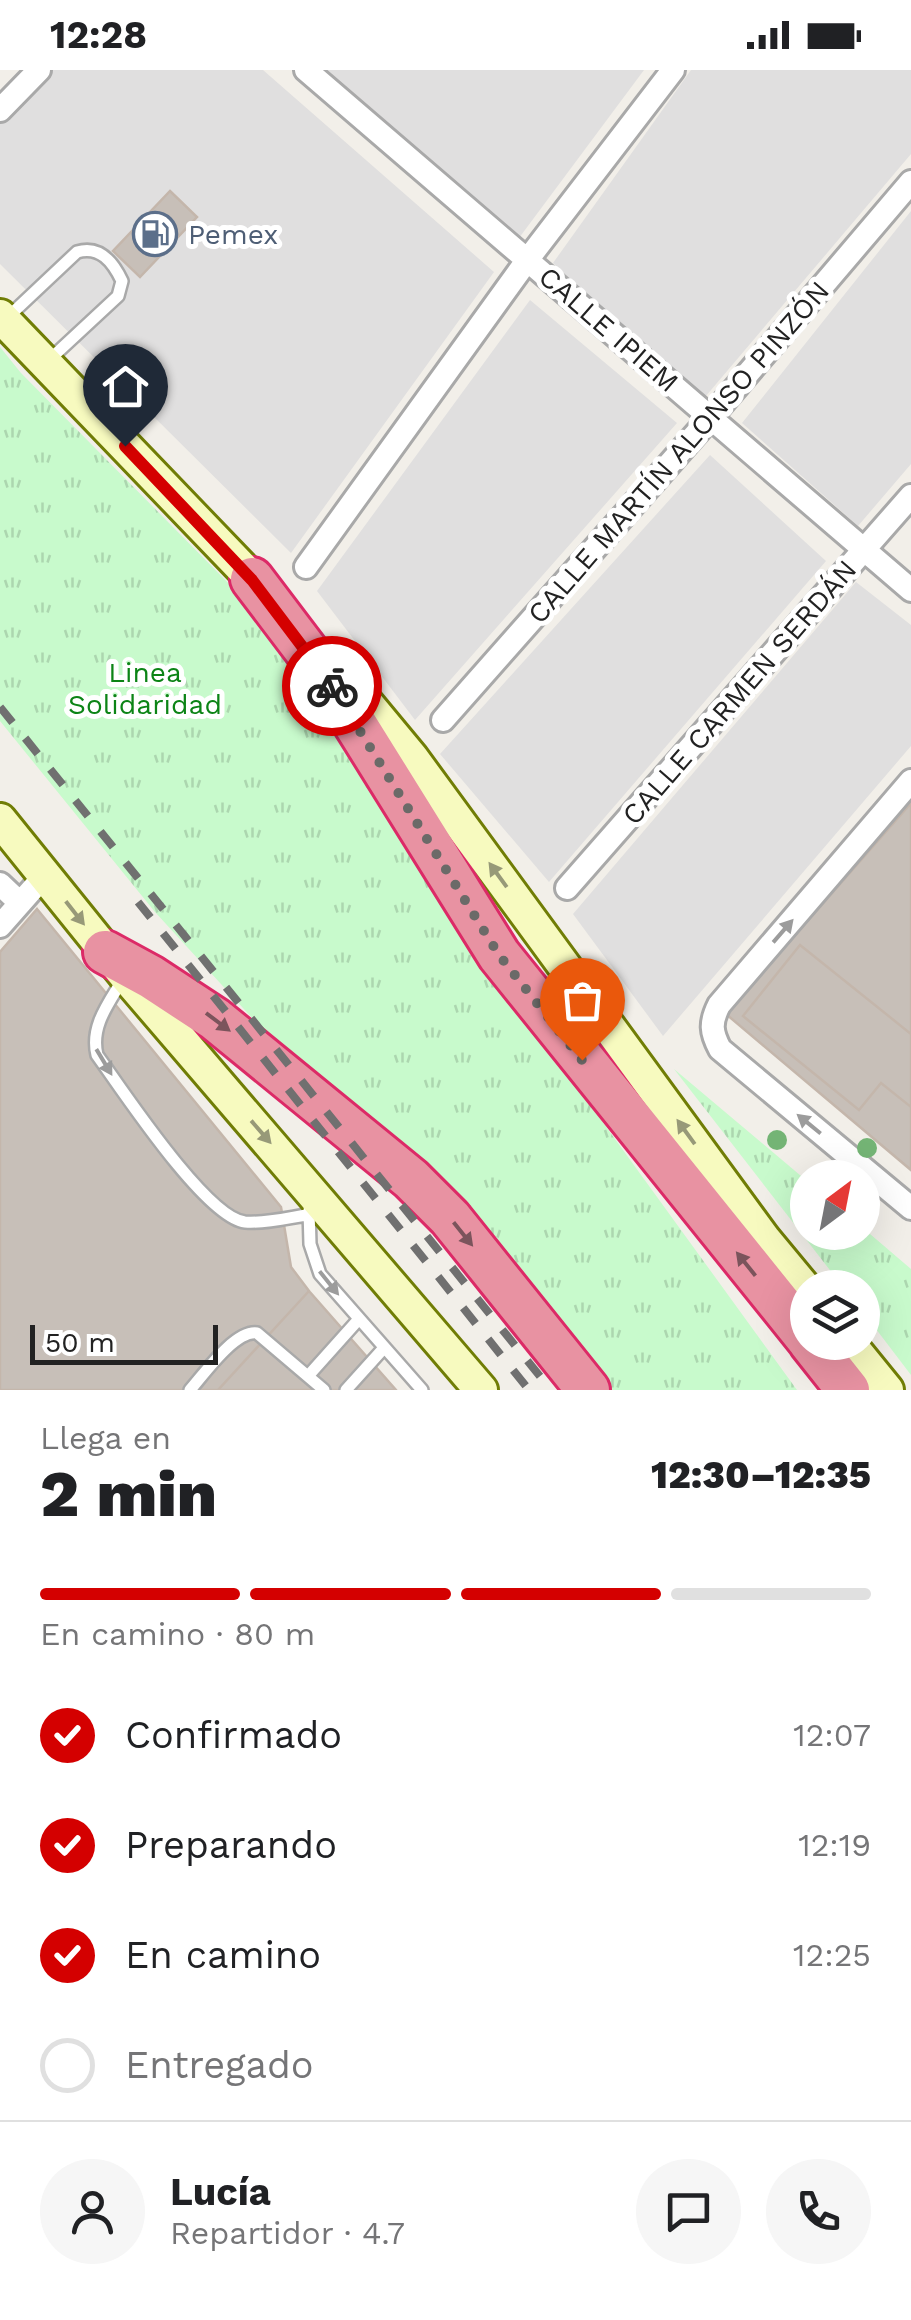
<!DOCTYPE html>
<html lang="es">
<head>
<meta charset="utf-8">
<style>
	:root { --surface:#fff; --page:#f6f6f6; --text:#202124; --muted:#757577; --line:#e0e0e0; --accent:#d40000 }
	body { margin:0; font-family:"Work Sans",sans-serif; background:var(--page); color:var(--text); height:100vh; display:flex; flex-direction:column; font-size:38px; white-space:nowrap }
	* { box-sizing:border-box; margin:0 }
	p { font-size:32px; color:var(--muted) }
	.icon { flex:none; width:55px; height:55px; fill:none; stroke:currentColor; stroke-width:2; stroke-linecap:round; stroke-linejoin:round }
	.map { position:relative; height:1320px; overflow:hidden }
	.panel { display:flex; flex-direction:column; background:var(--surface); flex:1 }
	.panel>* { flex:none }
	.needle { width:65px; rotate:32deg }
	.fabs { position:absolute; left:790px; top:1090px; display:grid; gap:20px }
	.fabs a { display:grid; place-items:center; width:90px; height:90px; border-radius:50%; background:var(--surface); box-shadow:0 10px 40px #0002; font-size:50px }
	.scale { position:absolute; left:30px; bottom:25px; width:188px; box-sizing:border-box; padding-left:10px; border:5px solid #222; border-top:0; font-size:28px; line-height:35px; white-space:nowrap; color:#222; -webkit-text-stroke:8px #fff; paint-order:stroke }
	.pin { position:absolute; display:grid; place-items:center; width:85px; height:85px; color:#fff; margin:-102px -42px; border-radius:50% 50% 50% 0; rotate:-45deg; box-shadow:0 0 10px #0007 }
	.pin .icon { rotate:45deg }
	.courier { position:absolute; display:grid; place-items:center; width:100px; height:100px; margin:-50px; border:8px solid #d40000; border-radius:50%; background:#fff; color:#222; box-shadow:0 2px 12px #0007 }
	.overview em { font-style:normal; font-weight:800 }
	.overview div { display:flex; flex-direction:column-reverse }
	.overview { display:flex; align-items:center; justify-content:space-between; height:170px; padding:0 40px }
	h1 { font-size:65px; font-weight:800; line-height:75px }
	.bar { display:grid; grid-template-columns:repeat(4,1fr); gap:15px 10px; align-content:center; height:120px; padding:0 40px }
	.bar i { height:12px; border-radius:8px; background:var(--line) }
	.bar .active { background:var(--accent) }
	.bar p { grid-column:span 4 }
	.line { display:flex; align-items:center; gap:25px; padding:0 40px; border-top:2px solid var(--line) }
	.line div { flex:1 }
	.round { display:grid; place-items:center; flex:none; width:105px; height:105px; border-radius:52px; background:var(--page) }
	ol { padding:0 40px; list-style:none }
	li { display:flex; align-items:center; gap:30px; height:110px }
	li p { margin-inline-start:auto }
	li .icon { padding:10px; border-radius:50%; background:var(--accent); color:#fff; stroke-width:4 }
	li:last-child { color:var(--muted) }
	li i { width:55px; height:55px; border:5px solid var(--line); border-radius:50% }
	.status { display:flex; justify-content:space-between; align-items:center; height:70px; padding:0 50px; background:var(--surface); direction:ltr }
	.status svg { height:28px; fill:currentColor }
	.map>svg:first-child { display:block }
	.residential { fill:#e0dfdf }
	.park { fill:url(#park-tufts) }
	.building { fill:#c7bfb8; stroke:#c4b6ab; stroke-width:2.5 }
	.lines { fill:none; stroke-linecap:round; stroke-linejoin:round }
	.lane-casing { stroke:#a9a9a9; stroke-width:16 }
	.street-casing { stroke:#a9a9a9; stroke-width:28 }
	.secondary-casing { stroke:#707d05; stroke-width:38 }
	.highway-casing { stroke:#dc2a67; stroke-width:48 }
	.lane { stroke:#fff; stroke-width:11 }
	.street { stroke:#fff; stroke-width:22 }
	.secondary { stroke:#f7fabf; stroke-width:32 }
	.highway { stroke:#e892a2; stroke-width:42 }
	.rail { stroke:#707070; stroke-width:8; stroke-dasharray:20 20; stroke-linecap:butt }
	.tree { fill:#74b475 }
	.oneway { fill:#979978 }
	.oneway2 { fill:#9c9c9c }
	.oneway3 { fill:#7b545c }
	.done { stroke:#6b6a68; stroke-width:10; stroke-dasharray:0 18 }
	.route { stroke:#d40000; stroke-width:12 }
	.labels { text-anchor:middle; stroke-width:10; stroke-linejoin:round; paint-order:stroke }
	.service-label { font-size:28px; fill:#4e5e75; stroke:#fff; text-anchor:start }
	.street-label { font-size:28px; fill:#222; stroke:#fff }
	.park-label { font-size:28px; fill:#0c8416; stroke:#fff }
</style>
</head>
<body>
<div class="status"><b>12:28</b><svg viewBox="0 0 49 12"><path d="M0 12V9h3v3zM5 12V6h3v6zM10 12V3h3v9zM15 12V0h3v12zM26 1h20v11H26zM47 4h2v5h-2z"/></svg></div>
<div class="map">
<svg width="911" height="1320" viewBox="0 0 911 1320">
	<defs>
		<pattern id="park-tufts" width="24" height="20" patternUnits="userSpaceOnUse" patternTransform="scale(2.5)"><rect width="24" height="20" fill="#c8facc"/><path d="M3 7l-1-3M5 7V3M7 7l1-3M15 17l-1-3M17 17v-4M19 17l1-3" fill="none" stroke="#acd6af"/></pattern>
	</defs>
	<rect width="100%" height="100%" fill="#f2efe9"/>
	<path class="residential" d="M50,0H263L494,202L291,483L0,194V53Z
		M322,0H644L519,168Z
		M691,0H911V84L700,333L553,193Z
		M911,141V394L858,456L742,353Z
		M530,230L677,353L415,650L317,521Z
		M710,385L826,491L549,812L440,684Z
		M856,512L911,555V676L663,966L573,844Z"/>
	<path class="park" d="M0,277L21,303L245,530L327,644L409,785L797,1320H593L155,842L0,651Z
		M674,999L807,1111L808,1162H862L863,1158L911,1199V1305L863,1242L862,1218L843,1217Z"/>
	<path class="building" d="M170,121L197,147L140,207L113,181Z
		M911,733V1100L726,944Z
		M37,839L281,1137L291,1197L309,1221L218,1320H0V882Z
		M800,875L911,964V1037L881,1013L859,1040L743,946Z
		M309,1221L396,1320H218Z"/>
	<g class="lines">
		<defs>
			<path id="lane" d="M8,247L77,182C100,175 113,192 122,211L118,226L48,291
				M123,909C109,933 90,956 97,985C121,1018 206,1148 245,1152C270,1154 297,1145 322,1143
				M309,1140L310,1174L320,1204L422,1320
				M308,1306L359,1249
				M190,1320C205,1303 235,1260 257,1263L324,1320
				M346,1320L383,1279"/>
			<path id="street" d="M306,0L911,520
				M0,40L39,0
				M306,497L528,189L673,0
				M443,650L710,348L911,112
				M911,711L719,935C710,953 711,962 720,979L911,1138
				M0,814L20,833
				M567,818L911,426
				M0,856L45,805"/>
			<path id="secondary" d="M0,246L267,524
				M339,600L412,688L764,1169L808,1222
				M0,750L125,905L481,1320
				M848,1272L887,1320"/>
			<path id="highway" d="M252,509L324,604L499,885L808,1269
				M105,882L151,907L215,949L411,1109L450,1148L588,1320
				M810,1272L848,1320"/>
		</defs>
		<use href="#lane" class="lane-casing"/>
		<use href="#street" class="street-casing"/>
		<use href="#secondary" class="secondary-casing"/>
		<use href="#highway" class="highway-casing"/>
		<use href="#lane" class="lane"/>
		<use href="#street" class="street"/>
		<use href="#secondary" class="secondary"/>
		<use href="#highway" class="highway"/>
		<path class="rail" d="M0,637L551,1320
			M138,832L529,1320"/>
	</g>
	<g class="tree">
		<circle cx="777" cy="1070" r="10"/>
		<circle cx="867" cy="1078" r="10"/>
	</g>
	<defs><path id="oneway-solid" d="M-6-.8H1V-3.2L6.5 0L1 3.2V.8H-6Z" transform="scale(2.5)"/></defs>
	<g class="oneway">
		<use href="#oneway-solid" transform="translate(498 805) rotate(-126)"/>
		<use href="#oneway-solid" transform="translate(75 843) rotate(52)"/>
		<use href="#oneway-solid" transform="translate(261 1062) rotate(49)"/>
		<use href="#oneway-solid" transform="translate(686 1062) rotate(-126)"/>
	</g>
	<g class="oneway2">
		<use href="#oneway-solid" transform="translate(783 861) rotate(-49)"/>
		<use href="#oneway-solid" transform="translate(104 992) rotate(59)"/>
		<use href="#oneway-solid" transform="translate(809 1054) rotate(-141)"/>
		<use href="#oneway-solid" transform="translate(329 1213) rotate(51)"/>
	</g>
	<g class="oneway3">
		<use href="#oneway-solid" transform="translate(218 952) rotate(37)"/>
		<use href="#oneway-solid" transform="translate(463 1164) rotate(51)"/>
		<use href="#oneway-solid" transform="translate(746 1194) rotate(-129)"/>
	</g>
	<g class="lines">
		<path class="done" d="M332,616L499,885L582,990"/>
		<path class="route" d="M125,376L252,510L332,616"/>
	</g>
	<defs>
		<symbol id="fuel-ring" viewBox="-11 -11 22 22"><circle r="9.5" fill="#fff" stroke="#5c6f8a" stroke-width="1.5"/><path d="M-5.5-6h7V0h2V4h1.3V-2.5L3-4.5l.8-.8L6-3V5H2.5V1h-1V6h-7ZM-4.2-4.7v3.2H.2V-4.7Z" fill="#5c6f8a"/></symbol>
	</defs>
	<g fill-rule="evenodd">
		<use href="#fuel-ring" x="130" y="139" width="50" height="50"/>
	</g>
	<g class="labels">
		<g class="service-label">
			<text x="188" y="174">Pemex</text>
		</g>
		<g class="street-label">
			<text transform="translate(609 259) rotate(41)" y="10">CALLE IPIEM</text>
			<text transform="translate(678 382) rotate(-49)" y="10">CALLE MARTÍN ALONSO PINZÓN</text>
			<text transform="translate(739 622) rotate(-49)" y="10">CALLE CARMEN SERDÁN</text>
		</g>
		<g class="park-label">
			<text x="145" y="612">Linea<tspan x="145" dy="32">Solidaridad</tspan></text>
		</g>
	</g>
</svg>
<div class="fabs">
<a><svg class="needle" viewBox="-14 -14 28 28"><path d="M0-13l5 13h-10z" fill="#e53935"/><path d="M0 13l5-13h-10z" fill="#757577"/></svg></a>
<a><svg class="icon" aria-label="layers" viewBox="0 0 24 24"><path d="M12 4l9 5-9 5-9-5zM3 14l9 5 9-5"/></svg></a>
</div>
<div class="scale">50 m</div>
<div class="pin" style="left:582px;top:990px;background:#ea580c"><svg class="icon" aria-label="bag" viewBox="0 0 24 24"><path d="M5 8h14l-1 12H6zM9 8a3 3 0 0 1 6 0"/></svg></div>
<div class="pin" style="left:125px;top:376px;background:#1f2937"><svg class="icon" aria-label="home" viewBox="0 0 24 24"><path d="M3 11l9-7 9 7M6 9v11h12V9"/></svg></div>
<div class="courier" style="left:332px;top:616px"><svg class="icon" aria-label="bike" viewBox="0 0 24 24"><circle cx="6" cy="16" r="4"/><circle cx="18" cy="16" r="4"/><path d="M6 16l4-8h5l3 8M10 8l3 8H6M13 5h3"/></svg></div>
</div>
<section class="panel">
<div class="overview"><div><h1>2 min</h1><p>Llega en</p></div><em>12:30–12:35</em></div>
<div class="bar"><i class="active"></i><i class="active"></i><i class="active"></i><i></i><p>En camino · 80 m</p></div>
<ol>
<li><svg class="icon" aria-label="check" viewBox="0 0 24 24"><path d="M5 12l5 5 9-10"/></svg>Confirmado<p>12:07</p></li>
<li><svg class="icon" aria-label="check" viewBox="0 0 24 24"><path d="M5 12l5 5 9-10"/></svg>Preparando<p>12:19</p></li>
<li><svg class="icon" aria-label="check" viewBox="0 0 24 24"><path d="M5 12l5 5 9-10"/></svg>En camino<p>12:25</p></li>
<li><i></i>Entregado</li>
</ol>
<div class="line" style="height:180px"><a class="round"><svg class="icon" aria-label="person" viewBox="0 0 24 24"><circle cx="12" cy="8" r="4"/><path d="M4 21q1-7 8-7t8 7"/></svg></a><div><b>Lucía</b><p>Repartidor · 4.7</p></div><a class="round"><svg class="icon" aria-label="chat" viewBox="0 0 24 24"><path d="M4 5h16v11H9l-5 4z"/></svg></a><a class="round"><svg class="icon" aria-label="phone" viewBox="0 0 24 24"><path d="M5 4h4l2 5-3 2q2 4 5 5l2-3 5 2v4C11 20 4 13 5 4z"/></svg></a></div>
</section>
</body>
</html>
